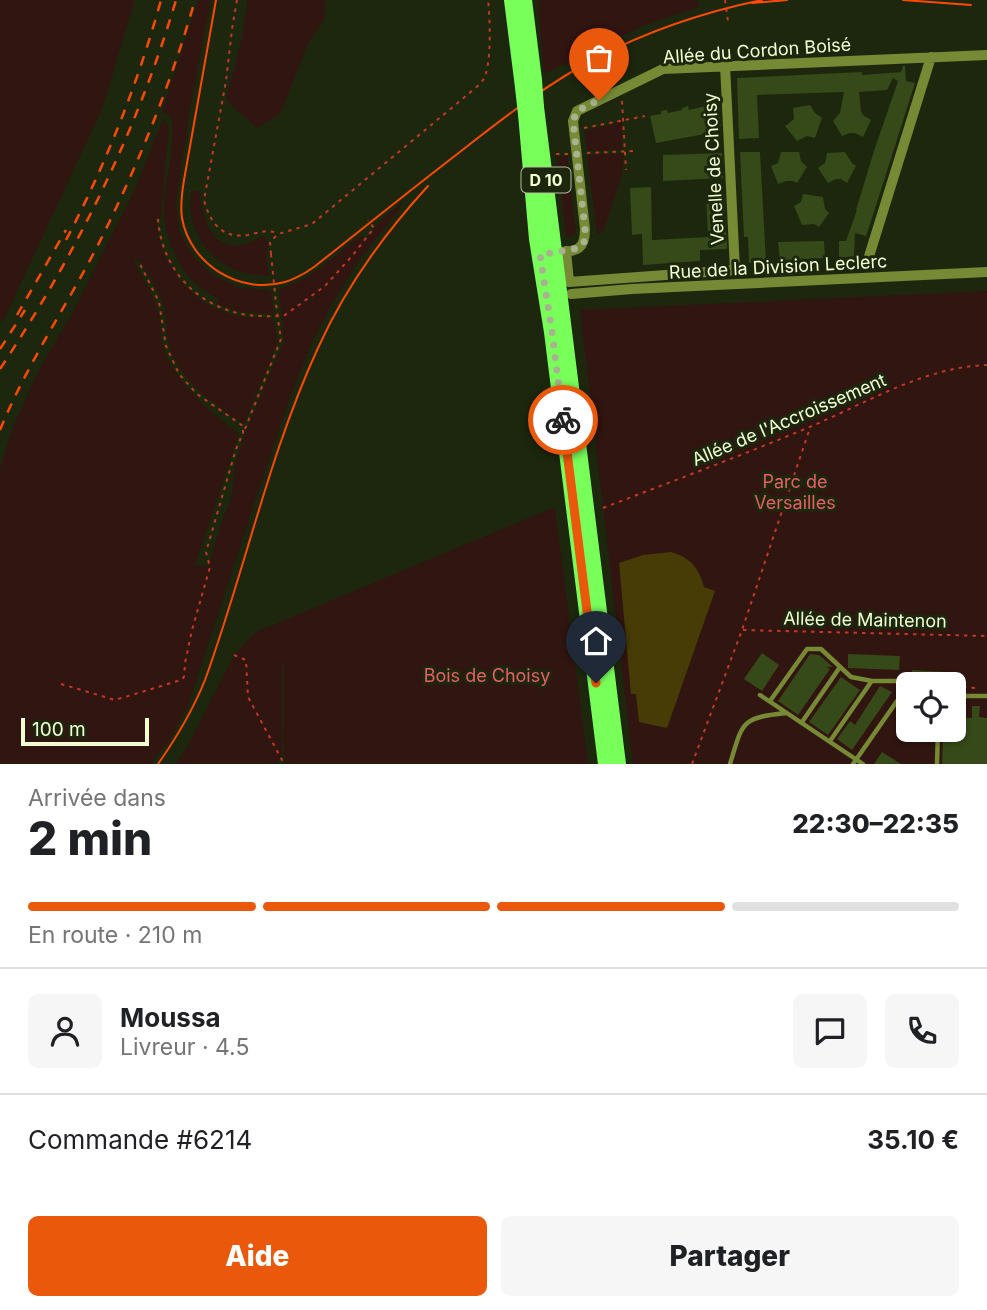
<!DOCTYPE html>
<html lang="fr">
<head>
<meta charset="utf-8">
<style>
	:root { --surface:#fff; --page:#f6f6f6; --text:#202124; --muted:#757577; --line:#e0e0e0; --accent:#ea580c }
	body { margin:0; font-family:Inter,sans-serif; background:var(--page); color:var(--text); height:100vh; display:flex; flex-direction:column; font-size:26px; white-space:nowrap }
	* { box-sizing:border-box; margin:0 }
	p { font-size:23px; color:var(--muted) }
	.icon { flex:none; width:38px; height:38px; fill:none; stroke:currentColor; stroke-width:2; stroke-linecap:round; stroke-linejoin:round }
	.map { position:relative; height:764px; overflow:hidden }
	.side { display:flex; flex-direction:column; background:var(--surface); flex:1 }
	.side>* { flex:none }
	.controls { position:absolute; left:896px; top:672px; display:grid; gap:14px }
	.controls a { display:grid; place-items:center; width:70px; height:70px; border-radius:10px; background:var(--surface); box-shadow:0 2px 5px #0004; font-size:35px }
	.scale { position:absolute; left:21px; bottom:18px; width:128px; box-sizing:border-box; padding-left:7px; border:4px solid #f1ffd3; border-top:0; font-size:19px; line-height:24px; white-space:nowrap; color:#f1ffd3; -webkit-text-stroke:5px #1d270d; paint-order:stroke }
	.pin { position:absolute; display:grid; place-items:center; width:60px; height:60px; color:#fff; margin:-72px -30px; border-radius:50% 50% 50% 0; rotate:-45deg; box-shadow:0 0 7px #0007 }
	.pin .icon { rotate:45deg }
	.courier { position:absolute; display:grid; place-items:center; width:70px; height:70px; margin:-35px; border:5px solid #ea580c; border-radius:50%; background:#fff; color:#222; box-shadow:0 2px 9px #0007 }
	.head em { font-style:normal; font-weight:800 }
	.head div { display:flex; flex-direction:column-reverse }
	.head { display:flex; align-items:center; justify-content:space-between; height:119px; padding:0 28px }
	h1 { font-size:46px; font-weight:800; line-height:52px }
	.bar { display:grid; grid-template-columns:repeat(4,1fr); gap:10px 7px; align-content:center; height:84px; padding:0 28px }
	.bar i { height:9px; border-radius:5px; background:var(--line) }
	.bar .on { background:var(--accent) }
	.bar p { grid-column:span 4 }
	.line { display:flex; align-items:center; gap:18px; padding:0 28px; border-top:2px solid var(--line) }
	.line div { flex:1 }
	.round { display:grid; place-items:center; flex:none; width:74px; height:74px; border-radius:10px; background:var(--page) }
	.cta { display:flex; gap:14px; margin-top:auto; padding:14px 28px }
	.cta a { flex:1; height:80px; border-radius:10px; background:var(--accent); color:#fff; font-size:28px; font-weight:800; line-height:80px; text-align:center }
	.cta a+a { background:var(--page); color:var(--text) }
	.map>svg:first-child { display:block }
	.green { fill:#311510; fill-rule:evenodd }
	.water { fill:#473c06 }
	.building { fill:#364918 }
	.lines { fill:none; stroke-linecap:round; stroke-linejoin:round }
	.path { stroke:#c13925; stroke-width:2; stroke-dasharray:3.5 5; stroke-linecap:butt }
	.lane { stroke:#768934; stroke-width:4.5 }
	.street { stroke:#768934; stroke-width:10 }
	.primary { stroke:#78ff5a; stroke-width:16 }
	.tram { stroke:#fe4a00; stroke-width:2 }
	.rail { stroke:#fe4a00; stroke-width:2.5; stroke-dasharray:10 9; stroke-linecap:butt }
	.path-bridge { stroke:#c13925; stroke-width:2; stroke-dasharray:3.5 5; stroke-linecap:butt }
	.primary-bridge { stroke:#78ff5a; stroke-width:16 }
	.done { stroke:#a7b38e; stroke-width:7; stroke-dasharray:0 12.6 }
	.route { stroke:#ea580c; stroke-width:9 }
	.labels { text-anchor:middle; stroke-width:6; stroke-linejoin:round; paint-order:stroke }
	.shield { fill:#1d270d; stroke:#b1be98; stroke-width:2 }
	.shield-label { font-size:16px; font-weight:bold; fill:#f1ffd3 }
	.street-label { font-size:18px; fill:#f1ffd3; stroke:#1d270d }
	.park-label { font-size:18px; fill:#ea5e65; stroke:#1d270d }
</style>
</head>
<body>
<div class="map">
<svg width="987" height="764" viewBox="0 0 987 764">
	<rect width="100%" height="100%" fill="#1d270d"/>
	<path class="green" d="M0,0H135L102,109L6,315L0,323Z
		M198,0H211L191,103L178,188L176,204L179,230L187,246L195,258L214,276L240,288L271,290L274,314L242,312L216,304L218,299C198,288 182,273 174,252C170,243 167,234 165,225C159,191 178,152 171,116L162,112Z
		M248,0H326L324,20L309,42L280,114L257,128L226,100L242,37Z
		M538,0H697L699,7L645,25L544,74Z
		M163,119L169,128L161,218L156,217C159,264 191,306 238,316C249,318 260,317 271,318L274,321L277,338L276,346L244,424C214,406 179,379 169,345C165,331 167,315 162,301C157,288 148,275 141,262L133,259C140,275 152,291 157,308C162,321 160,337 164,350C176,383 212,414 239,434L195,566L209,565L220,526L231,500L235,465L245,433L275,361L284,343L279,289C312,279 332,259 357,237L367,238L384,217L403,202L399,210L357,263L330,307L311,345L289,400L256,498L188,706L169,741L150,764H0V468L13,427L39,370L74,310L136,187Z
		M622,122V149L587,151L585,131Z
		M623,154V172L603,232L597,234L587,155Z
		M567,156L576,232L571,236L566,237L557,157Z
		M192,190L200,192C201,215 211,251 242,245C249,244 257,239 263,236L265,237L268,246L266,253L269,276C260,275 251,275 242,272C207,262 184,225 192,190Z
		M987,291V764H633L580,310ZM908,684H954V730H908Z
		M555,507L588,764H285L283,745L284,666H282V760H277V764H176L190,742L234,655L256,632Z"/>
	<path class="water" d="M671,552C691,558 699,568 704,587L715,591L667,728L639,722L636,694H631L619,563L643,555Z"/>
	<path class="building" d="M903,66H905L906,81L915,83L873,215L866,236L855,233L854,257H839V241H846L857,210H856L874,151L898,81L893,78L887,90L859,92L861,111L863,115L871,120L863,137L855,133H850L842,136L833,121L840,113L844,92L757,95L759,138L739,139L737,78L862,72V75L901,72Z
		M719,103L721,131L656,143L650,116L661,114V111L667,110L668,113L682,110V108L688,106L689,110Z
		M810,105L815,113L822,118L815,138L807,136L797,141L785,126L794,119L793,108Z
		M740,152H760L766,262L749,263L748,237H744Z
		M781,152H799L801,161L807,167L797,183L793,181H786L778,184L771,166L778,163Z
		M845,152L852,163L856,166L847,183L841,179H836L828,183L818,168L825,163L827,153Z
		M722,153L723,178L663,181V155Z
		M651,187L652,240L708,237L706,194H724L727,249L700,250V261L643,265L642,234L632,235L630,188Z
		M803,194L823,197L825,209L829,213L819,227L814,224L802,225L794,206L801,202Z
		M824,241L825,258L780,261L778,242Z
		M762,653L779,665L762,691L744,679Z
		M810,654L819,655L833,667H827L830,669L798,715L778,701Z
		M848,654L900,656L899,670L848,668Z
		M912,670L945,672L944,684L912,683Z
		M841,677L860,690L828,735L809,722Z
		M880,686L892,692L852,750L837,739L850,721L855,725Z
		M972,706H980L979,717L987,718V764H942L943,733H954V717L972,718Z
		M882,752L901,764H874Z"/>
	<g class="lines">
		<path class="path" d="M237,0L232,29L226,81L204,200C210,223 222,239 248,235C258,233 267,229 277,233
			M725,0L728,21
			M622,101L626,170
			M584,128L645,116
			M587,153L634,151
			M556,154H568
			M158,219C162,274 204,313 258,316C267,316 276,317 285,315L325,286L352,256L374,228L368,220
			M271,254L270,242L278,234L312,224L466,96C471,91 479,86 483,80C492,67 490,17 488,0
			M245,429L281,339L277,313
			M603,508C673,481 743,455 812,426C868,402 925,367 987,365
			M743,630L987,636
			M234,655L246,660L248,697L282,760V764
			M61,684L115,700L181,680L184,677L185,663L192,630L210,567L206,552L236,449L243,433V426L197,394L179,374L166,346L159,302L140,264
			M963,687L976,688
			M692,764L742,630L810,428"/>
		<path class="lane" d="M760,695L863,764
			M954,696H987
			M770,701L807,649H821L851,677L872,681H903L904,697
			M802,722L840,667
			M830,741L871,682
			M730,764C743,722 740,718 786,713
			M853,764L897,701L908,695
			M937,764L938,730"/>
		<path class="street" d="M566,251L569,282L735,270L725,65
			M550,253C572,250 585,255 585,229L573,121L577,111L663,69L987,55
			M866,266L931,57
			M571,294L632,289L987,272"/>
		<path class="primary" d="M512,0L523,87
			M524,0L534,80
			M536,107L618,764
			M526,114L537,239L552,332L606,764"/>
		<path class="tram" d="M216,0L184,180C182,192 180,205 182,218C190,264 239,295 285,282C295,279 304,274 314,267C361,230 408,192 456,155C501,120 545,85 596,58C648,31 704,12 762,0
			M903,0L971,5
			M752,3L787,0
			M158,764C177,737 193,710 205,680C245,570 269,454 318,348C345,288 384,234 428,186"/>
		<path class="rail" d="M66,240C106,164 138,83 161,0
			M17,315L66,230
			M0,349L25,310
			M0,369C76,254 137,132 176,0
			M0,430C28,361 71,300 104,233C141,158 172,80 195,0"/>
		<path class="path-bridge" d="M271,254L277,313"/>
		<path class="primary-bridge" d="M534,80L536,107
			M523,87L526,114"/>
	</g>
	<g class="lines">
		<path class="done" d="M563,420L552,332L540,255L579,248C586,243 585,237 585,229L573,121L577,111L599,100"/>
		<path class="route" d="M563,420L596,683"/>
	</g>
	<g class="labels">
		<rect class="shield" x="521.5" y="167.5" width="49" height="25" rx="5"/>
		<g class="shield-label">
			<text x="546" y="186">D 10</text>
		</g>
		<g class="street-label">
			<text transform="translate(757 51) rotate(-4)" y="6">Allée du Cordon Boisé</text>
			<text transform="translate(714 169) rotate(-93)" y="6">Venelle de Choisy</text>
			<text transform="translate(778 267) rotate(-3)" y="6">Rue de la Division Leclerc</text>
			<text transform="translate(789 420) rotate(-23)" y="6">Allée de l'Accroissement</text>
			<text transform="translate(865 620) rotate(1)" y="6">Allée de Maintenon</text>
		</g>
		<g class="park-label">
			<text x="795" y="488">Parc de<tspan x="795" dy="21">Versailles</tspan></text>
			<text x="487" y="682">Bois de Choisy</text>
		</g>
	</g>
</svg>
<div class="controls">
<a><svg class="icon" aria-label="locate" viewBox="0 0 24 24"><circle cx="12" cy="12" r="6"/><path d="M12 2v4M12 18v4M2 12h4M18 12h4"/></svg></a>
</div>
<div class="scale">100 m</div>
<div class="pin" style="left:599px;top:100px;background:#ea580c"><svg class="icon" aria-label="bag" viewBox="0 0 24 24"><path d="M5 8h14l-1 12H6zM9 8a3 3 0 0 1 6 0"/></svg></div>
<div class="pin" style="left:596px;top:683px;background:#1f2937"><svg class="icon" aria-label="home" viewBox="0 0 24 24"><path d="M3 11l9-7 9 7M6 9v11h12V9"/></svg></div>
<div class="courier" style="left:563px;top:420px"><svg class="icon" aria-label="bike" viewBox="0 0 24 24"><circle cx="6" cy="16" r="4"/><circle cx="18" cy="16" r="4"/><path d="M6 16l4-8h5l3 8M10 8l3 8H6M13 5h3"/></svg></div>
</div>
<section class="side">
<div class="head"><div><h1>2 min</h1><p>Arrivée dans</p></div><em>22:30–22:35</em></div>
<div class="bar"><i class="on"></i><i class="on"></i><i class="on"></i><i></i><p>En route · 210 m</p></div>
<div class="line" style="height:126px"><a class="round"><svg class="icon" aria-label="person" viewBox="0 0 24 24"><circle cx="12" cy="8" r="4"/><path d="M4 21q1-7 8-7t8 7"/></svg></a><div><b>Moussa</b><p>Livreur · 4.5</p></div><a class="round"><svg class="icon" aria-label="chat" viewBox="0 0 24 24"><path d="M4 5h16v11H9l-5 4z"/></svg></a><a class="round"><svg class="icon" aria-label="phone" viewBox="0 0 24 24"><path d="M5 4h4l2 5-3 2q2 4 5 5l2-3 5 2v4C11 20 4 13 5 4z"/></svg></a></div>
<div class="line" style="height:91px"><div>Commande #6214</div><b>35.10 €</b></div>
<div class="cta"><a>Aide</a><a>Partager</a></div>
</section>
</body>
</html>
